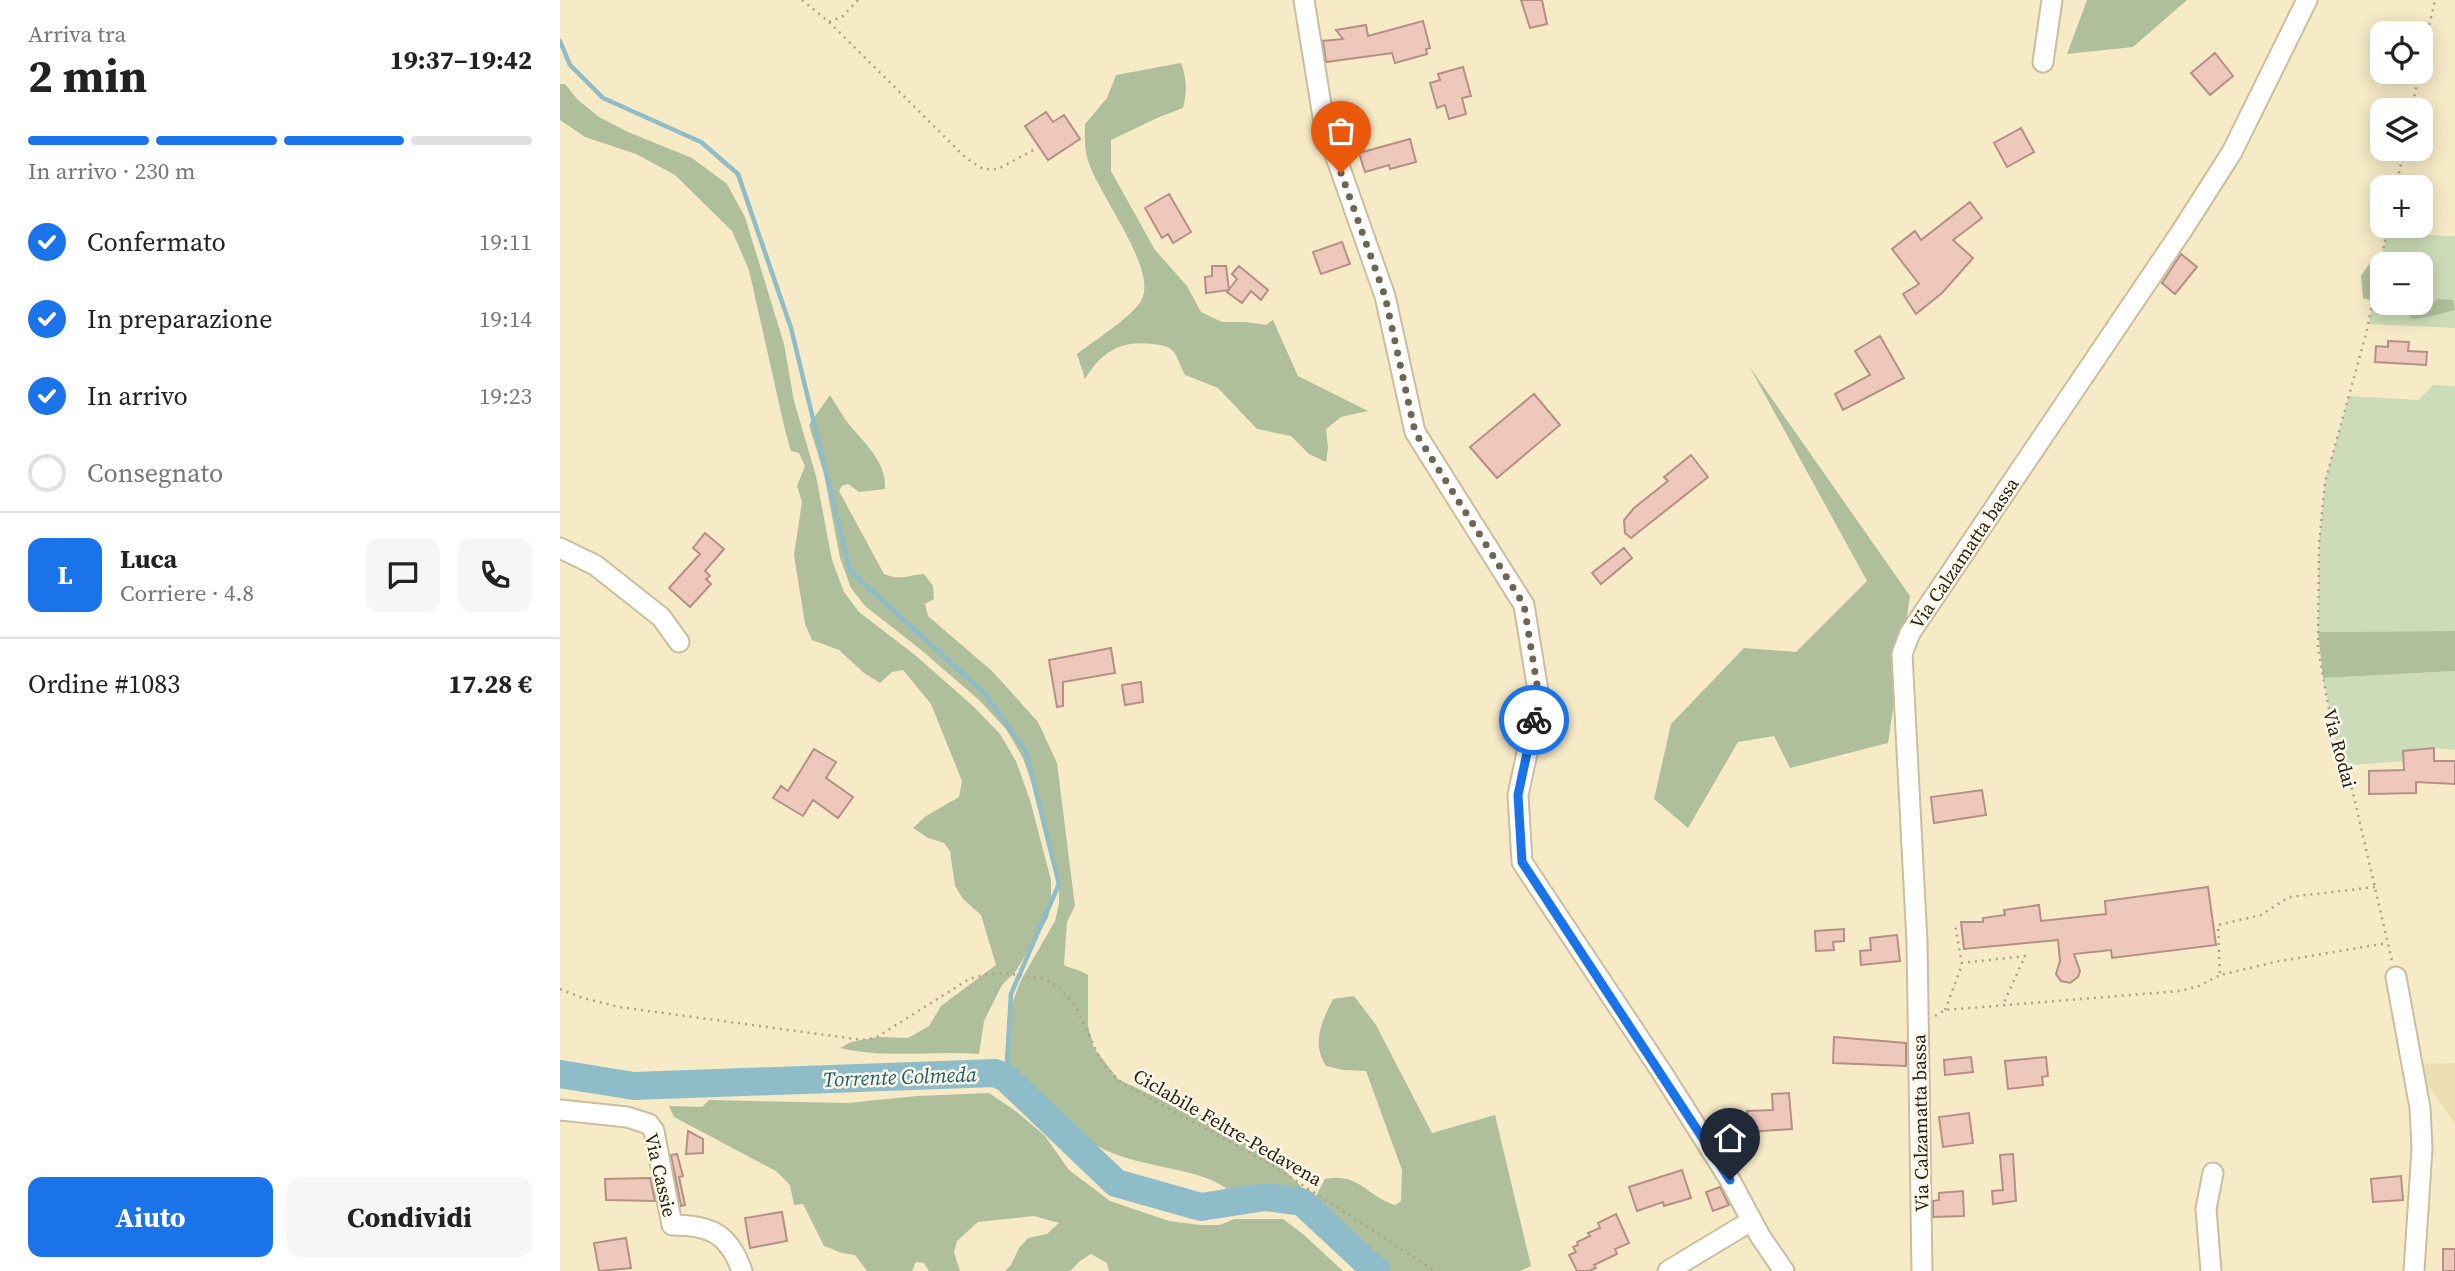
<!DOCTYPE html>
<html lang="it">
<head>
<meta charset="utf-8">
<style>
	:root { --surface:#fff; --page:#f6f6f6; --text:#222; --muted:#767676; --line:#e0e0e0; --accent:#1a73e8 }
	body { margin:0; font-family:"Source Serif 4",serif; background:var(--page); color:var(--text); height:100vh; display:flex; flex-direction:column; font-size:26px; white-space:nowrap }
	* { box-sizing:border-box; margin:0 }
	p { font-size:23px; color:var(--muted) }
	.icon { flex:none; width:38px; height:38px; fill:none; stroke:currentColor; stroke-width:2; stroke-linecap:round; stroke-linejoin:round }
	.map { position:relative; flex:1; overflow:hidden }
	.drawer { display:flex; flex-direction:column; background:var(--surface); width:560px }
	.drawer>* { flex:none }
	.buttons { position:absolute; left:1810px; top:21px; display:grid; gap:14px }
	.buttons a { display:grid; place-items:center; width:63px; height:63px; border-radius:14px; background:var(--surface); box-shadow:0 4px 18px #0003; font-size:35px }
	.pin { position:absolute; display:grid; place-items:center; width:60px; height:60px; color:#fff; margin:-72px -30px; border-radius:50% 50% 50% 0; rotate:-45deg; box-shadow:0 0 7px #0007 }
	.pin .icon { rotate:45deg }
	.courier { position:absolute; display:grid; place-items:center; width:70px; height:70px; margin:-35px; border:5px solid #1a73e8; border-radius:50%; background:#fff; color:#222; box-shadow:0 2px 9px #0007 }
	.summary em { font-style:normal; font-weight:700 }
	.summary div { display:flex; flex-direction:column-reverse }
	.summary { display:flex; align-items:center; justify-content:space-between; height:119px; padding:0 28px }
	h1 { font-size:46px; font-weight:700; line-height:52px }
	.bar { display:grid; grid-template-columns:repeat(4,1fr); gap:10px 7px; align-content:center; height:84px; padding:0 28px }
	.bar i { height:9px; border-radius:5px; background:var(--line) }
	.bar .current { background:var(--accent) }
	.bar p { grid-column:span 4 }
	.line { display:flex; align-items:center; gap:18px; padding:0 28px; border-top:2px solid var(--line) }
	.line div { flex:1 }
	.round { display:grid; place-items:center; flex:none; width:74px; height:74px; border-radius:14px; background:var(--page) }
	ol { padding:0 28px; list-style:none }
	li { display:flex; align-items:center; gap:21px; height:77px }
	li p { margin-inline-start:auto }
	li .icon { padding:7px; border-radius:50%; background:var(--accent); color:#fff; stroke-width:4 }
	li:last-child { color:var(--muted) }
	li i { width:38px; height:38px; border:4px solid var(--line); border-radius:50% }
	.primary-button { display:flex; gap:14px; margin-top:auto; padding:14px 28px }
	.primary-button a { flex:1; height:80px; border-radius:14px; background:var(--accent); color:#fff; font-size:28px; font-weight:700; line-height:80px; text-align:center }
	.primary-button a+a { background:var(--page); color:var(--text) }
	main { display:flex; flex:1; min-height:0 }
	.map>svg:first-child { display:block }
	.built { fill:#edddb3 }
	.green { fill:#cddcb8; fill-rule:evenodd }
	.forest { fill:#b0bf9b }
	.lines { fill:none; stroke-linecap:round; stroke-linejoin:round }
	.stream { stroke:#8ebdc9; stroke-width:4.5 }
	.river { stroke:#8ebdc9; stroke-width:28 }
	.building { fill:#efc8bc; stroke:#b59085; stroke-width:2 }
	.minor-casing { stroke:#cbbe9d; stroke-width:23 }
	.path { stroke:#ada287; stroke-width:2.5; stroke-dasharray:2 5; stroke-linecap:butt }
	.minor { stroke:#fff; stroke-width:19 }
	.done { stroke:#6e6652; stroke-width:7; stroke-dasharray:0 12.6 }
	.route { stroke:#1a73e8; stroke-width:9 }
	.labels { text-anchor:middle; stroke-width:5; stroke-linejoin:round; paint-order:stroke }
	.street-label { font-size:19px; fill:#241f13; stroke:#fdf8ea }
	.water-label { font-size:21px; font-style:italic; fill:#1e5d6a; stroke:#fdf8ea }
</style>
</head>
<body>
<main>
<section class="drawer">
<div class="summary"><div><h1>2 min</h1><p>Arriva tra</p></div><em>19:37–19:42</em></div>
<div class="bar"><i class="current"></i><i class="current"></i><i class="current"></i><i></i><p>In arrivo · 230 m</p></div>
<ol>
<li><svg class="icon" aria-label="check" viewBox="0 0 24 24"><path d="M5 12l5 5 9-10"/></svg>Confermato<p>19:11</p></li>
<li><svg class="icon" aria-label="check" viewBox="0 0 24 24"><path d="M5 12l5 5 9-10"/></svg>In preparazione<p>19:14</p></li>
<li><svg class="icon" aria-label="check" viewBox="0 0 24 24"><path d="M5 12l5 5 9-10"/></svg>In arrivo<p>19:23</p></li>
<li><i></i>Consegnato</li>
</ol>
<div class="line" style="height:126px"><b class="round" style="background:var(--accent);color:#fff">L</b><div><b>Luca</b><p>Corriere · 4.8</p></div><a class="round"><svg class="icon" aria-label="chat" viewBox="0 0 24 24"><path d="M4 5h16v11H9l-5 4z"/></svg></a><a class="round"><svg class="icon" aria-label="phone" viewBox="0 0 24 24"><path d="M5 4h4l2 5-3 2q2 4 5 5l2-3 5 2v4C11 20 4 13 5 4z"/></svg></a></div>
<div class="line" style="height:91px"><div>Ordine #1083</div><b>17.28 €</b></div>
<div class="primary-button"><a>Aiuto</a><a>Condividi</a></div>
</section>
<div class="map">
<svg width="1895" height="1271" viewBox="0 0 1895 1271">
	<rect width="100%" height="100%" fill="#f7eac7"/>
	<path class="built" d="M1895,1063V1124L1853,1064Z"/>
	<path class="green" d="M1828,226H1840L1837,234L1895,236V328L1809,324ZM1822,264H1860V303H1822Z
		M1873,385L1895,386V631L1758,632L1759,544L1765,482L1789,396L1859,400Z
		M1895,671V750L1874,748L1844,751V761L1781,766L1763,678Z"/>
	<path class="forest" d="M1527,0H1627L1573,47L1507,54Z
		M621,63C627,78 627,93 623,108L597,118L551,140V171L595,250L627,286L641,312L662,322H686L706,325L713,320L738,376L808,411L781,417L766,429L768,448L766,462L749,454L731,436L697,429L658,388L625,375C621,368 618,357 613,351C608,345 599,345 592,344C561,340 541,352 525,379L517,354C532,342 575,315 582,299C597,266 535,191 527,157C524,146 525,135 525,124L547,98L556,75Z
		M0,84H5L18,100L39,117L68,132L132,158L167,184L185,217L224,344L234,401L256,476L272,560L284,592L299,612L355,655L413,706L440,734L456,761L470,800L491,880V903L488,918L456,971L442,985L424,1021L419,1054C372,1050 326,1059 280,1048L291,1042L318,1037L348,1038L369,1026L381,1006L436,965L421,915L403,899L395,886L390,851L384,843L368,838L353,828L366,816L399,797L402,781L371,704L343,670L332,672L320,683L304,673L279,650L252,640L245,624L234,555L242,502L237,486L245,466L239,453L231,451L225,430L189,270L172,231L115,175L76,154L25,137L0,120Z
		M1810,263L1822,267V303H1827L1825,304L1803,298L1801,276Z
		M1860,290L1872,304L1877,299L1893,300L1895,310C1882,313 1864,319 1852,319L1841,303H1860Z
		M1189,366L1350,596L1328,743L1230,768L1214,736L1178,742L1128,828L1094,799L1111,724L1184,648L1236,652L1307,581Z
		M270,395C275,403 280,411 285,419C300,440 327,459 325,489L299,492L288,484L282,486L279,491L324,574C340,581 348,575 364,574L373,586L374,599L365,604L368,616L432,671L478,722L497,763L515,906L507,922L504,965C511,969 519,969 528,975V1026L534,1048L558,1079L614,1106L644,1116L701,1147L715,1157L725,1171L745,1190L740,1207L725,1203L686,1205C674,1195 662,1183 646,1178C613,1166 576,1165 543,1149C523,1139 509,1121 486,1123L446,1084V1049L451,1006L461,980L495,921L499,904V879L477,798L463,758L446,729L419,700L360,649L305,606L291,588L280,558L264,474L249,425Z
		M1895,631V671L1763,678L1758,632Z
		M794,996L816,1025L872,1133L935,1115L971,1266L960,1271H815L771,1246L751,1227L749,1209L765,1179C798,1172 807,1196 835,1205L841,1201L842,1170L806,1071L783,1070L766,1066C751,1043 762,1021 773,999Z
		M429,1093L457,1112L485,1136L509,1170L550,1201L609,1221L640,1225H660L674,1219H723L744,1235L783,1271H549L547,1263L531,1254L520,1261L510,1271H445L451,1265L459,1248L468,1238L487,1234L499,1223L474,1216L418,1222L397,1241L394,1252L400,1271H369L364,1263L356,1262L352,1271H307L295,1255L282,1253L264,1246L243,1204L234,1205L230,1185L216,1171L114,1117L109,1106L142,1107L149,1100L288,1103L357,1096Z"/>
	<g class="lines">
		<path class="stream" d="M0,41L10,65L43,98L141,142L178,174L231,328L290,571L425,694L466,752L499,884L451,994L446,1078"/>
		<path class="river" d="M0,1074L74,1086L435,1073L446,1078L556,1183L641,1207L705,1197L742,1202L816,1271"/>
	</g>
	<path class="building" d="M961,0H982L987,24L970,28Z
		M863,21L870,48L866,49L867,54L835,63L832,53L766,62L763,41L783,39L776,30L806,25L808,36Z
		M1655,53L1673,76L1650,95L1631,73Z
		M903,67L911,96L902,98L906,114L889,119L885,105L877,108L870,83L880,80L878,74Z
		M486,112L493,122L504,115L520,139L488,160L465,126Z
		M1461,128L1474,152L1447,167L1434,143Z
		M850,139L856,162L830,169L829,165L805,172L799,153Z
		M609,194L631,232L613,243L608,234L602,238L585,208Z
		M1410,202L1422,218L1393,240L1413,258L1382,293L1356,314L1343,294L1359,284L1332,249L1355,231L1361,240Z
		M782,242L790,264L761,274L753,252Z
		M1621,254L1637,267L1615,294L1602,283Z
		M652,266H666L669,290L646,293L645,277L652,276Z
		M679,266L708,290L701,300L691,291L682,303L667,292L677,279L672,274Z
		M1320,336L1344,378L1283,410L1275,394L1310,375L1295,351Z
		M1828,341L1849,342L1848,351L1867,352L1866,365L1815,362L1816,346L1828,347Z
		M974,394L1000,425L937,478L910,447Z
		M1131,455L1148,477L1071,538L1065,533L1064,520L1074,508L1108,481L1104,477Z
		M145,533L164,549L145,571L150,576L146,579L151,584L130,607L109,588L140,554L133,548Z
		M1064,548L1072,558L1041,584L1032,573Z
		M551,648L555,673L503,682V706L497,707L489,660Z
		M581,682L583,702L565,705L562,685Z
		M1874,748V761H1895V784L1856,782V793L1809,794V771L1844,770L1843,751Z
		M254,749L276,762L266,778L293,797L278,818L253,800L243,816L213,798L221,786L228,791Z
		M1422,790L1426,815L1374,823L1371,797Z
		M1648,887L1656,945L1552,958L1551,950L1514,954L1520,971L1518,977L1510,983L1501,981L1496,974L1500,961L1498,940L1404,949L1401,922H1423V918L1445,915L1444,910L1479,905L1481,921L1546,914L1545,901Z
		M1284,929V941L1273,942L1274,950L1256,951L1255,931Z
		M1337,935L1340,961L1301,965L1300,951L1311,950L1310,938Z
		M1274,1037L1346,1043V1066L1273,1063Z
		M1411,1057L1413,1072L1385,1075L1384,1060Z
		M1486,1057L1488,1076L1482,1077L1483,1085L1448,1089L1445,1061Z
		M1229,1093L1232,1129L1189,1132L1187,1111L1213,1110L1212,1094Z
		M1409,1113L1413,1143L1383,1147L1379,1117Z
		M128,1131L143,1139V1153L126,1154Z
		M117,1154L123,1176L119,1177L125,1205L121,1206L111,1155Z
		M1453,1154L1456,1201L1433,1204L1432,1191L1443,1190L1440,1155Z
		M1122,1170L1131,1198L1104,1206L1103,1202L1077,1211L1069,1187Z
		M1841,1176L1843,1200L1813,1202L1811,1179Z
		M90,1178L95,1201L46,1200L45,1179Z
		M1160,1187L1169,1205L1153,1211L1146,1192Z
		M1403,1191L1404,1216L1373,1217V1201L1379,1200V1193Z
		M222,1212L227,1241L190,1248L185,1218Z
		M1056,1214L1069,1243L1055,1249L1057,1254L1034,1265L1036,1268L1029,1271H1017L1009,1255L1016,1252L1013,1247L1018,1245L1017,1242L1030,1236L1028,1233L1040,1228L1038,1223Z
		M66,1238L71,1268L39,1271L34,1243Z
		M1883,1249H1895V1271H1883Z"/>
	<g class="lines">
		<defs>
			<path id="minor" d="M744,0L764,123L825,296L855,432L964,605L979,697L958,795L962,862L1101,1071L1170,1180L1200,1236L1224,1271
				M1483,62L1492,0
				M0,548L35,565L101,617L119,642
				M1836,977L1860,1108L1862,1149L1854,1271
				M0,1110L67,1117L89,1124L94,1131L112,1225C151,1225 169,1234 182,1271
				M1108,1271L1191,1221
				M1362,1271L1357,942L1342,654L1350,633L1623,229L1672,152L1747,0
				M1651,1271L1646,1209L1653,1173"/>
		</defs>
		<use href="#minor" class="minor-casing"/>
		<path class="path" d="M242,0L269,22L406,158L423,169H438L477,148
			M269,22L283,16L298,0
			M1860,66L1875,0
			M1852,110L1859,72
			M1836,187L1844,149
			M1828,226L1806,334L1765,482L1759,544L1758,648L1769,710L1790,780L1832,961
			M1815,887L1729,897L1701,915L1658,925L1660,975L1715,962L1827,943
			M1401,963L1465,956L1443,1005
			M0,989L23,998L59,1007L303,1040L317,1037L409,979L427,974L444,973L486,979L499,988L516,1007L543,1065L562,1083L710,1164L875,1271
			M1385,1010L1402,965L1395,924
			M1375,1016L1385,1010L1620,991L1639,986L1660,975"/>
		<use href="#minor" class="minor"/>
	</g>
	<g class="lines">
		<path class="done" d="M781,173L825,296L855,432L964,605L979,697L974,720"/>
		<path class="route" d="M974,720L958,795L962,862L1170,1180"/>
	</g>
	<g class="labels">
		<g class="street-label">
			<text transform="translate(1404 553) rotate(-56)" y="7">Via Calzamatta bassa</text>
			<text transform="translate(1780 748) rotate(75)" y="7">Via Rodai</text>
			<text transform="translate(1360 1123) rotate(-91)" y="7">Via Calzamatta bassa</text>
			<text transform="translate(668 1127) rotate(30)" y="7">Ciclabile Feltre-Pedavena</text>
			<text transform="translate(101 1175) rotate(77)" y="7">Via Cassie</text>
		</g>
		<g class="water-label">
			<text transform="translate(340 1077) rotate(-2)" y="7">Torrente Colmeda</text>
		</g>
	</g>
</svg>
<div class="buttons">
<a><svg class="icon" aria-label="locate" viewBox="0 0 24 24"><circle cx="12" cy="12" r="6"/><path d="M12 2v4M12 18v4M2 12h4M18 12h4"/></svg></a>
<a><svg class="icon" aria-label="layers" viewBox="0 0 24 24"><path d="M12 4l9 5-9 5-9-5zM3 14l9 5 9-5"/></svg></a>
<a>+</a>
<a>−</a>
</div>
<div class="pin" style="left:781px;top:173px;background:#ea580c"><svg class="icon" aria-label="bag" viewBox="0 0 24 24"><path d="M5 8h14l-1 12H6zM9 8a3 3 0 0 1 6 0"/></svg></div>
<div class="pin" style="left:1170px;top:1180px;background:#1f2937"><svg class="icon" aria-label="home" viewBox="0 0 24 24"><path d="M3 11l9-7 9 7M6 9v11h12V9"/></svg></div>
<div class="courier" style="left:974px;top:720px"><svg class="icon" aria-label="bike" viewBox="0 0 24 24"><circle cx="6" cy="16" r="4"/><circle cx="18" cy="16" r="4"/><path d="M6 16l4-8h5l3 8M10 8l3 8H6M13 5h3"/></svg></div>
</div>
</main>
</body>
</html>
